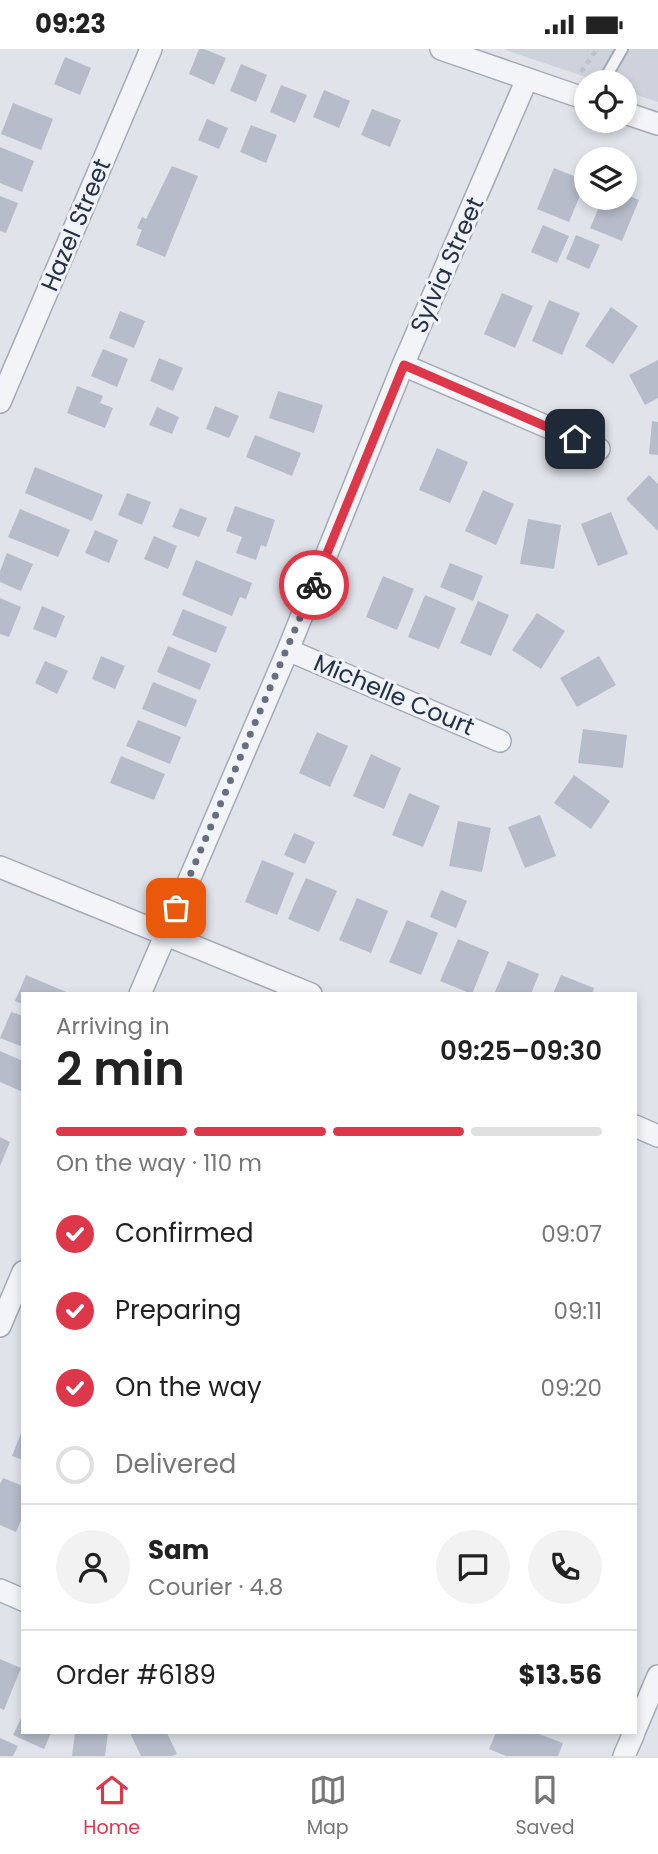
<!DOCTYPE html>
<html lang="en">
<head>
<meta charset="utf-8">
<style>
	:root { --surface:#fff; --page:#f2f2f2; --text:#222; --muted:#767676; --line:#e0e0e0; --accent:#dd374a }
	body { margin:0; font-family:Poppins,sans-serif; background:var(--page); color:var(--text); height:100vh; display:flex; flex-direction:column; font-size:26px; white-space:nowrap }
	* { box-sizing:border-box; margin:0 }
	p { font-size:23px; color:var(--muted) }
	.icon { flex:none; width:38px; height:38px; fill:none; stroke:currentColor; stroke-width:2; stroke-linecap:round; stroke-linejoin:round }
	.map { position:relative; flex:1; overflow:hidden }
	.details { position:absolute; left:21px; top:943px; width:616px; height:742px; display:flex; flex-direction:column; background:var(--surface); border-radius:0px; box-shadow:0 4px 10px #0003 }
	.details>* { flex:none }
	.buttons { position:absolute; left:574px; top:21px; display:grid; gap:14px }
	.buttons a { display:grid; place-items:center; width:63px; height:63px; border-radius:50%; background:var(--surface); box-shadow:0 4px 10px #0003; font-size:35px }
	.pin { position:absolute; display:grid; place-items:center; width:60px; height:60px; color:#fff; margin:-30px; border-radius:14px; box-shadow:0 4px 10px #0006 }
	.courier { position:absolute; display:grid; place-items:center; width:70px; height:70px; margin:-35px; border:5px solid #dd374a; border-radius:50%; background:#fff; color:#222; box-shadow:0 2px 9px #0007 }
	.headline em { font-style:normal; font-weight:600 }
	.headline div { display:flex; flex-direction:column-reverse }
	.headline { display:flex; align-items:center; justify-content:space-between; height:119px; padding:0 35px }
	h1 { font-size:46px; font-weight:600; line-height:52px }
	.bar { display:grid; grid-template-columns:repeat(4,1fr); gap:10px 7px; align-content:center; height:84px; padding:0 35px }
	.bar i { height:9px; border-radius:5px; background:var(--line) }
	.bar .selected { background:var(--accent) }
	.bar p { grid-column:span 4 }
	.line { display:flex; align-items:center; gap:18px; padding:0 35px; border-top:2px solid var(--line) }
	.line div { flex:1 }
	.round { display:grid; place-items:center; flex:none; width:74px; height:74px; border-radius:37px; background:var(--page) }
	ol { padding:0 35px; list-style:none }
	li { display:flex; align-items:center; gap:21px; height:77px }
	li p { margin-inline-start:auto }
	li .icon { padding:7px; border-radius:50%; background:var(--accent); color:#fff; stroke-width:4 }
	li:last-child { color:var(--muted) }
	li i { width:38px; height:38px; border:4px solid var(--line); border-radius:50% }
	.status { display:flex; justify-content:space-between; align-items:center; height:49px; padding:0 35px; background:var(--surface); direction:ltr }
	.status svg { height:19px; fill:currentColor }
	.dock { display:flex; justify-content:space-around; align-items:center; height:98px; border-top:2px solid var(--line); background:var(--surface); font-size:19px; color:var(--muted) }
	.dock a { display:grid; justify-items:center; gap:4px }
	.dock .selected { color:var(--accent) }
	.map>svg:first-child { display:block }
	.built { fill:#cdd2dd }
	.building { fill:#b6bcc9 }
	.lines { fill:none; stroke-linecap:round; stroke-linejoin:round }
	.service-casing { stroke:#a4aab5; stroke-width:14 }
	.minor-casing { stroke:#a4aab5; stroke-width:24 }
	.path { stroke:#bec1c9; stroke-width:4.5; stroke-dasharray:5 5; stroke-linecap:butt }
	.service { stroke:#f3f4f8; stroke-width:10 }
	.minor { stroke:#f3f4f8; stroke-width:21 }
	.done { stroke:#676f7e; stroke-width:7; stroke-dasharray:0 12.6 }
	.route { stroke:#dd374a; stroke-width:9 }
	.labels { text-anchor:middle; stroke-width:6; stroke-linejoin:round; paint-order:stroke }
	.street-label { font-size:24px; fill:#263044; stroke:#eff2f7 }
</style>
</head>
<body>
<div class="status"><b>09:23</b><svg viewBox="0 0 49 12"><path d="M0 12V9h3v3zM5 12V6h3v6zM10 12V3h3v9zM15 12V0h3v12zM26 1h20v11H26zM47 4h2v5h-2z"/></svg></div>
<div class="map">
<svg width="658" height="1707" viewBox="0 0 658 1707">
	<rect width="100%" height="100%" fill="#e0e3ea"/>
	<path class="built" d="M503,0H658V53L625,42V33H600Z"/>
	<path class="building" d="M199,0H204L226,9L214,36L189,25Z
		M65,8L91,19L80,46L54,35Z
		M241,15L267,26L256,53L230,42Z
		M281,36L307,46L295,74L270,63Z
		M324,41L350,52L339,79L313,68Z
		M13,54L53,70L41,101L1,85Z
		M372,60L401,71L390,98L361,86Z
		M207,70L228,79L219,100L198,91Z
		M251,76L277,86L266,114L240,103Z
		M0,98L34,112L22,143L0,134Z
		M172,117L198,127L165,208L136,196L142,181L137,179L142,168L146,170Z
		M554,119L586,132L569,173L537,160Z
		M625,145L639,151L622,192L590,179L603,149H625Z
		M0,147L18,154L6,184L0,182Z
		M543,176L569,187L557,214L531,203Z
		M576,186L600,196L589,220L566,210Z
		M502,244L533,257L515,299L484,285Z
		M549,251L580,264L562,306L532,292Z
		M611,258L638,277L613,315L585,297Z
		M120,262L145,272L134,299L109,289Z
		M103,300L128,310L117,338L91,327Z
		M159,309L183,319L173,342L150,332Z
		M658,311V349L645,356L629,326Z
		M77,337L103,347L100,354L113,359L105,379L67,364Z
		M278,342L323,356L314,384L269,369Z
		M215,357L239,367L229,389L206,380Z
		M157,358L179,368L172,385L149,376Z
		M652,372L658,373V406L649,405Z
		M255,386L301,404L292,427L246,408Z
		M437,399L468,413L450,454L419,441Z
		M35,418L103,446L92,472L25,444Z
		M649,426L658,435V482L626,450Z
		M483,441L514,455L496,496L465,482Z
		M127,444L151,453L142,476L118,466Z
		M235,457L275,471L266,498L261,496L256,511L236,504L242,488L226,482Z
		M180,459L207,469L199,488L172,478Z
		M20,460L70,481L58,508L8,488Z
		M611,463L628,505L598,517L581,475Z
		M528,470L561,476L554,520L520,515Z
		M95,481L118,491L109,514L85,504Z
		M154,487L177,497L168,520L144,510Z
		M7,504L33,515L21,542L0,533V522Z
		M196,511L252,534L246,550L240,548L232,567L182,546Z
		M450,514L483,527L473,552L440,538Z
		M383,527L414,540L397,581L366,568Z
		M425,546L456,559L439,600L408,588Z
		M0,549L21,558L9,588L0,585Z
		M478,552L509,566L491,607L460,594Z
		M42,557L65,567L56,589L33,580Z
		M183,560L227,578L216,604L172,586Z
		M537,564L565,582L541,620L512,601Z
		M168,597L211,615L200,641L157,623Z
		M101,607L125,617L115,640L92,630Z
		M599,607L616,636L577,658L560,629Z
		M45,612L68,622L57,645L35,634Z
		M153,633L197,651L186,678L142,660Z
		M138,671L181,688L170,715L126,697Z
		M583,680L627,686L623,719L578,714Z
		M317,683L348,697L330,738L299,724Z
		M371,705L401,719L384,760L353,747Z
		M121,707L165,725L154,751L110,734Z
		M574,726L610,752L591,780L554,754Z
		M409,744L440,757L423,798L392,786Z
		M540,766L556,807L525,819L508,778Z
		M458,772L491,779L482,823L449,817Z
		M294,784L315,793L305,815L284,806Z
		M262,811L294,824L277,866L245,853Z
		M306,829L337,842L319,883L288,870Z
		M441,841L467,852L456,879L430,868Z
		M357,849L388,862L371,904L339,891Z
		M407,871L438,884L421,926L389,913Z
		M458,890L489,903L472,945L440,932Z
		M508,912L539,925L531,945H494Z
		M26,926L71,945H23V955L15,952Z
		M561,926L594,939L592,945H553Z
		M11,963L23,967V998L0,989Z
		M0,1002L23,1012V1043L0,1033Z
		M0,1088L10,1093L0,1117Z
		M23,1379V1411L12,1407Z
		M3,1429L23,1437V1467L16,1483L0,1476V1435Z
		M0,1610L21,1619L4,1661L0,1659Z
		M23,1665V1684H51L44,1700L13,1686Z
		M75,1684H108L105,1707H72Z
		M130,1684H167L177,1705L172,1707H141Z
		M496,1684H536L563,1694L558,1707H506L489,1700Z
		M0,1689L18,1697L13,1707H0Z"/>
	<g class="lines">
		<defs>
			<path id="service" d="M603,33L622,0"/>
			<path id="minor" d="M441,0L586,50
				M625,64L658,75
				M403,316L599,400
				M0,353L151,0
				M288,601L500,692
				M0,818L311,945
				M140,945L288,601L403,316L527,30
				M635,1077L658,1087
				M0,1277L23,1223
				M0,1541L23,1551
				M635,1681L658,1627
				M624,1707L634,1684"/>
		</defs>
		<use href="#service" class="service-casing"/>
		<use href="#minor" class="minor-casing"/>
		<path class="path" d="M581,23L597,0"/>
		<use href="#service" class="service"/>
		<use href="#minor" class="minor"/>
	</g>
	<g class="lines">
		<path class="done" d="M176,859L314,536"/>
		<path class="route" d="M314,536L404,316L575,390"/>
	</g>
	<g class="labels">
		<g class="street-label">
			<text transform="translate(76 176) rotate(-67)" y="8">Hazel Street</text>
			<text transform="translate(447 216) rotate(-66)" y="8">Sylvia Street</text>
			<text transform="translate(394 646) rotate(23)" y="8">Michelle Court</text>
		</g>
	</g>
</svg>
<div class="buttons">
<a><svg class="icon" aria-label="locate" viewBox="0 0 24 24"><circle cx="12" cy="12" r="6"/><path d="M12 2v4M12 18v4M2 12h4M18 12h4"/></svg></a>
<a><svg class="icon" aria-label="layers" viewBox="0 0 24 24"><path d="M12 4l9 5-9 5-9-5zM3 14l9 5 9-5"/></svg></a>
</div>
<div class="pin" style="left:176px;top:859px;background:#ea580c"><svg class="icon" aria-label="bag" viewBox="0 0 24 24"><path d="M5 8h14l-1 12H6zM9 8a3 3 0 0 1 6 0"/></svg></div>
<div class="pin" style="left:575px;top:390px;background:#1f2937"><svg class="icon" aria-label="home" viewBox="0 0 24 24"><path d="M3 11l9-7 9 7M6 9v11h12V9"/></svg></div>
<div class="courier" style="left:314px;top:536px"><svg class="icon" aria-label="bike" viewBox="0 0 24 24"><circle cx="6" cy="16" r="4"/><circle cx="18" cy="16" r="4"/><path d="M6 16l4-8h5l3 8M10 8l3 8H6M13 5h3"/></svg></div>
<section class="details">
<div class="headline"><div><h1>2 min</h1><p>Arriving in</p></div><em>09:25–09:30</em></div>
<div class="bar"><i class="selected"></i><i class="selected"></i><i class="selected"></i><i></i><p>On the way · 110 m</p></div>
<ol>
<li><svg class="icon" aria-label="check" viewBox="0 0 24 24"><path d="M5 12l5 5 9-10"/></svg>Confirmed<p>09:07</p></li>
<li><svg class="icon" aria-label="check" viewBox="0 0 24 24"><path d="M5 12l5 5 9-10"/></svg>Preparing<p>09:11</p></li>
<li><svg class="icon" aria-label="check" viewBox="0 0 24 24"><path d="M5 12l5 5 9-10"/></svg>On the way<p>09:20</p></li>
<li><i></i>Delivered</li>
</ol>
<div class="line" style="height:126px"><a class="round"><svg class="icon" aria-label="person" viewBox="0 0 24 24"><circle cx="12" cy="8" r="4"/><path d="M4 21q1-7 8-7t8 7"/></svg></a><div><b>Sam</b><p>Courier · 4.8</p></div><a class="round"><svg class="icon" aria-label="chat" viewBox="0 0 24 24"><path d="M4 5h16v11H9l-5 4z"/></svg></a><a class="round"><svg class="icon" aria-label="phone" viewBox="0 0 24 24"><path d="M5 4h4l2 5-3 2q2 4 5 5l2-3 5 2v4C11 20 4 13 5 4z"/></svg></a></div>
<div class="line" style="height:91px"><div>Order #6189</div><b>$13.56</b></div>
</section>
</div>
<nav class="dock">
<a class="selected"><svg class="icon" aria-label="home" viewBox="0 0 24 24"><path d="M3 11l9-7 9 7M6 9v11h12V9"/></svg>Home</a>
<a><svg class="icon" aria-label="map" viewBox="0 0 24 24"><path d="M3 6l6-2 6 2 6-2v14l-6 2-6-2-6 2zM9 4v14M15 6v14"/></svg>Map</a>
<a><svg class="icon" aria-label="saved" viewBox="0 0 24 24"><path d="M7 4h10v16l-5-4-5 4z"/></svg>Saved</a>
</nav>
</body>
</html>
